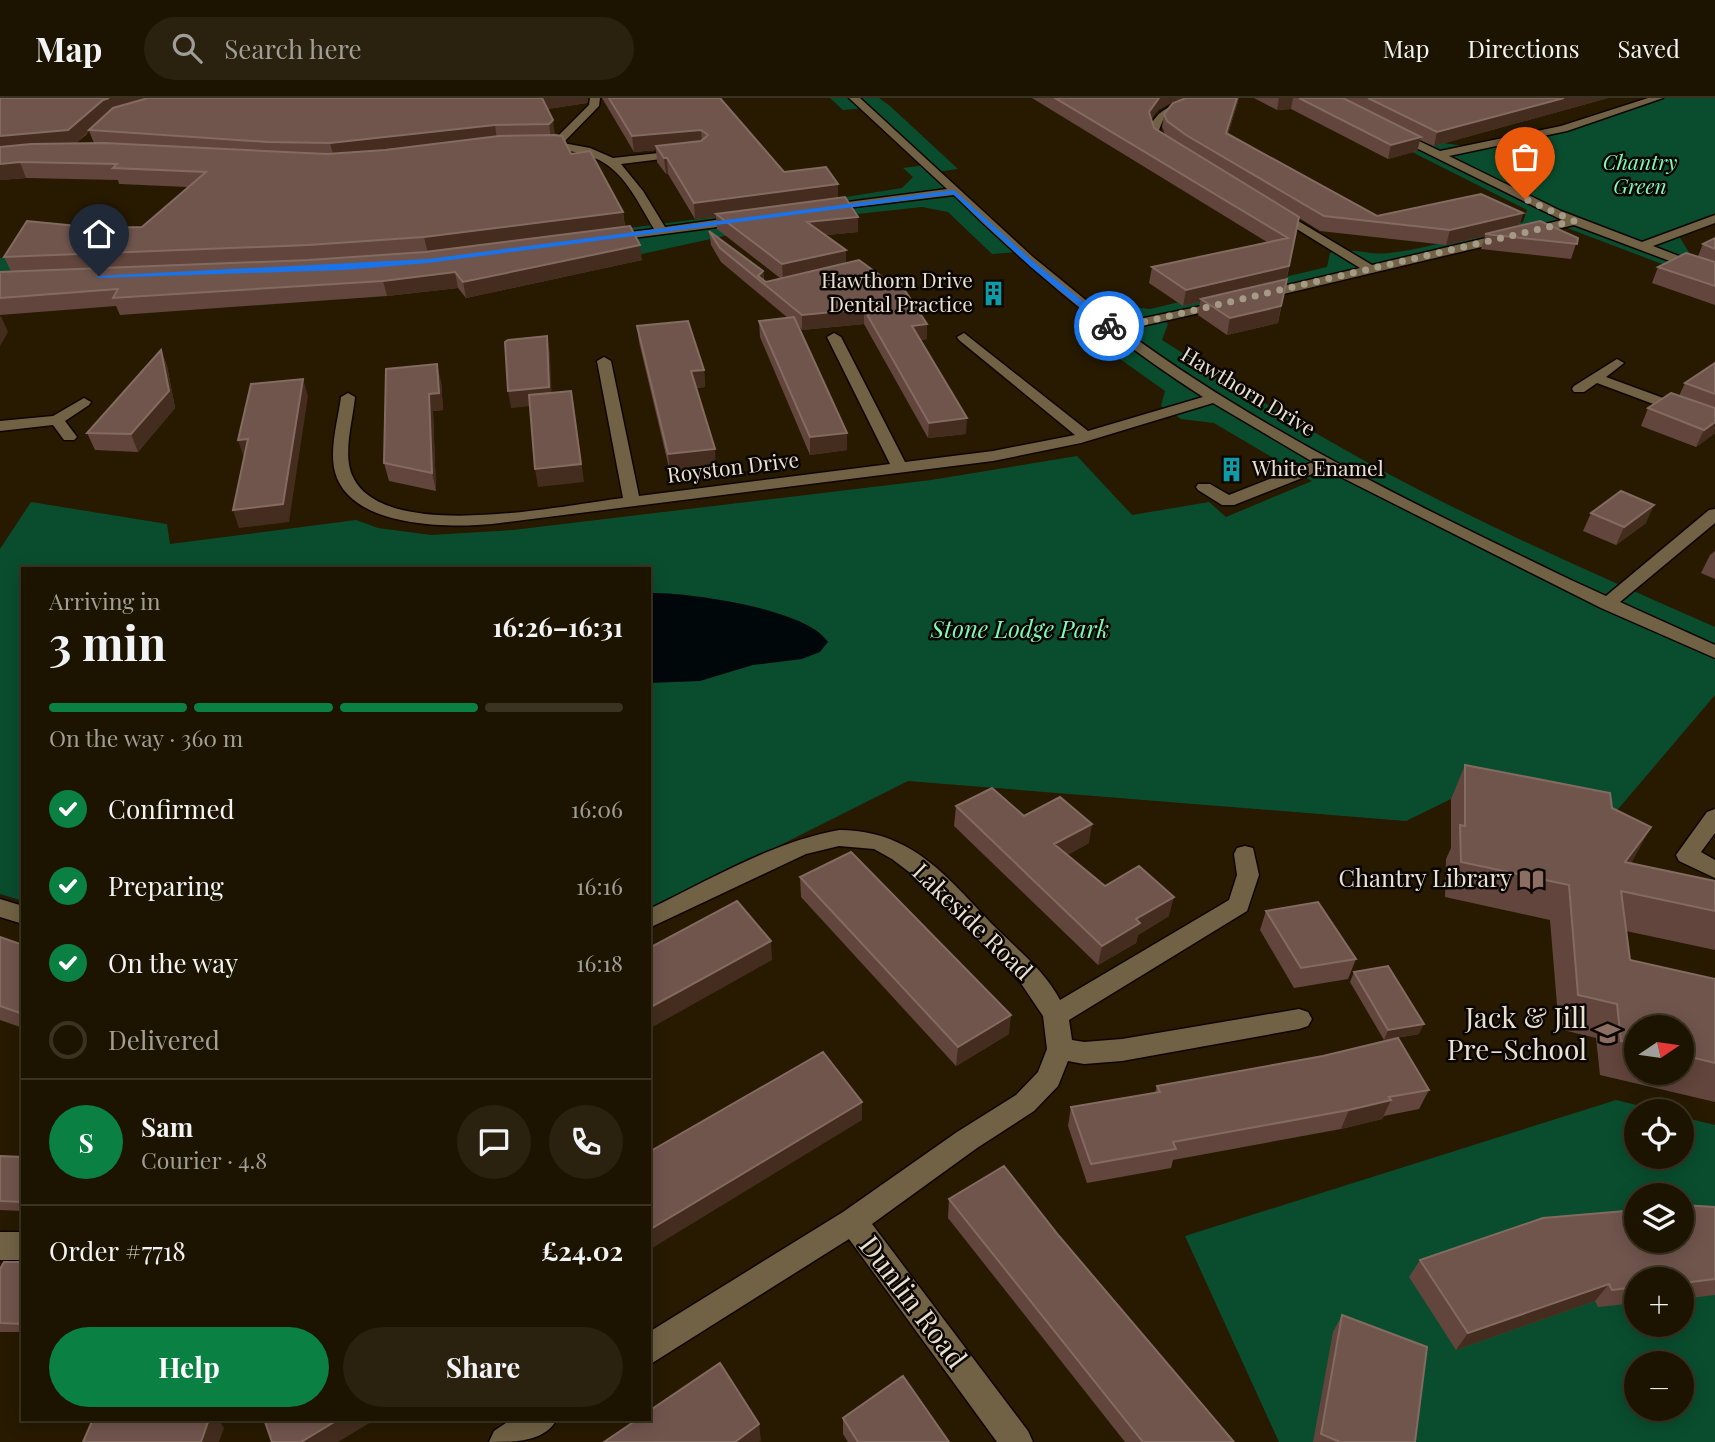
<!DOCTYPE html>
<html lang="en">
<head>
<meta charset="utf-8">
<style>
	:root { --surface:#1d1400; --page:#2a210f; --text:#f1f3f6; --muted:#a09e99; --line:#3b3322; --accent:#0b8043 }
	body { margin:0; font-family:"Playfair Display",serif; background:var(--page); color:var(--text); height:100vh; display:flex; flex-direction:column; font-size:26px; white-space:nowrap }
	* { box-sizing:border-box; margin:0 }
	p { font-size:23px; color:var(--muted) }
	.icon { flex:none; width:38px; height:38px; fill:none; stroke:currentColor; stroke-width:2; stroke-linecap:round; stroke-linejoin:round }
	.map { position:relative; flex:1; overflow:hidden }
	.sheet { position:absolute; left:21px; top:469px; width:630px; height:854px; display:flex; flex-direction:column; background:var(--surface); border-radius:0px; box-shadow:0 4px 18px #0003,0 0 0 2px var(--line) }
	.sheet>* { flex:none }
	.needle { width:46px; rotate:77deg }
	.controls { position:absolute; left:1624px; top:917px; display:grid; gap:14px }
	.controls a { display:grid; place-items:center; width:70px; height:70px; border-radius:50%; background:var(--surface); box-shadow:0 4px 18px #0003,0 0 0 2px var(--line); font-size:35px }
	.pin { position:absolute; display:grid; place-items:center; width:60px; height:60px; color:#fff; margin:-72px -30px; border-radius:50% 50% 50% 0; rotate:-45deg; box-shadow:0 0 7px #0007 }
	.pin .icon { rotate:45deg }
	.courier { position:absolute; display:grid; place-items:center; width:70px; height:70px; margin:-35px; border:5px solid #1a73e8; border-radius:50%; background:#fff; color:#222; box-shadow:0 2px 9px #0007 }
	.headline em { font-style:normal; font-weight:700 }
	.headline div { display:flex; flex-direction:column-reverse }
	.headline { display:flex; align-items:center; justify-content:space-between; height:119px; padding:0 28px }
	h1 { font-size:46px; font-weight:700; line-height:52px }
	.bar { display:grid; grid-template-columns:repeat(4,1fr); gap:10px 7px; align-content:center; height:84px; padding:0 28px }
	.bar i { height:9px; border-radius:5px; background:var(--line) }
	.bar .selected { background:var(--accent) }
	.bar p { grid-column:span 4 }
	.line { display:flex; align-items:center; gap:18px; padding:0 28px; border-top:2px solid var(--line) }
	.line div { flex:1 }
	.round { display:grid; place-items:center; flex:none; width:74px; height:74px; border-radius:37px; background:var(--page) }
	ol { padding:0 28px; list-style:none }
	li { display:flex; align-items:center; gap:21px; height:77px }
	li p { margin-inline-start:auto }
	li .icon { padding:7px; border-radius:50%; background:var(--accent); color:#fff; stroke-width:4 }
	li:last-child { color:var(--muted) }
	li i { width:38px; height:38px; border:4px solid var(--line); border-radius:50% }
	.action { display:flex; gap:14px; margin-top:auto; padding:14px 28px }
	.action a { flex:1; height:80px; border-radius:42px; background:var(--accent); color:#fff; font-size:28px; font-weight:700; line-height:80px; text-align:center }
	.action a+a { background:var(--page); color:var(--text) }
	header { display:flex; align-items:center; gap:42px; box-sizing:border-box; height:98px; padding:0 35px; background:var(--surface); border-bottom:2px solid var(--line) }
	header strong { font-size:33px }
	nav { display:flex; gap:38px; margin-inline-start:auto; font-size:24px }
	.search { width:490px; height:63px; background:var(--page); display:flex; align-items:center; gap:18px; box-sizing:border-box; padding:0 24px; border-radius:38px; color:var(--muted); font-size:26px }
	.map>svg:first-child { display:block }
	.green { fill:#0a4d2e; fill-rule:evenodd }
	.water { fill:#00070b }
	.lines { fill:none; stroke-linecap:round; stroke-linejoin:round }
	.minor-casing { stroke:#100500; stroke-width:3 }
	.minor { fill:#716245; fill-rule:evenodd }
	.wall { fill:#62453d; fill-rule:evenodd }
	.shaded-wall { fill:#442d1e }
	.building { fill:#70554d; stroke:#836b61; stroke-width:2 }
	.route { fill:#1a73e8 }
	.done { stroke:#a49b87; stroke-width:7; stroke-dasharray:0 12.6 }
	.labels { text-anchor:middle; stroke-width:5; stroke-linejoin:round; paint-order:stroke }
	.far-park-label { font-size:21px; font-style:italic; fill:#7cfbb5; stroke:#0b0601 }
	.far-poi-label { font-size:21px; fill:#e8e0d0; stroke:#0b0601; text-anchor:end }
	.far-street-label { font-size:21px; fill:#e8e0d0; stroke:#0b0601 }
	.park-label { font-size:24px; font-style:italic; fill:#7cfbb5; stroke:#0b0601 }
	.poi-label { font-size:24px; fill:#e8e0d0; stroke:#0b0601; text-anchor:end }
	.street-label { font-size:24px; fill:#e8e0d0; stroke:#0b0601 }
	.near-poi-label { font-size:28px; fill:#e8e0d0; stroke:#0b0601; text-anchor:end }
	.near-street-label { font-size:28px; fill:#e8e0d0; stroke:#0b0601 }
</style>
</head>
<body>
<header>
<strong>Map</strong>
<div class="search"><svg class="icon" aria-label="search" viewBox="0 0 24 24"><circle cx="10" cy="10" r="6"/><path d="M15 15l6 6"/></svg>Search here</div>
<nav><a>Map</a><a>Directions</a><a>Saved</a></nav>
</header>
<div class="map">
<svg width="1715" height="1344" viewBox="0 0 1715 1344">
	<rect width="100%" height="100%" fill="#271a00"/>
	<path class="green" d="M830,0H879L890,8L958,71L935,74L1019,154L992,156L948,114L922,109L792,123L633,158L0,191V160L489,148L753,114L902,90L913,79L903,70L926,67L866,10L843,12Z
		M1305,0L1416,41L1478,50L1526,40L1658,0H1715V121L1677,135L1695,164L1715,186L1559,127L1162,220L1168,226L1162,242C1228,284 1295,324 1363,362C1477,425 1597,477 1715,529V597L1608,723L1451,701L1406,723L908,683L649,813V471H23V803L0,796V451L31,404L167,426L170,446L356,422L378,430L431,437L513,432L931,382L1077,358L1132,417L1209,404L1226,419L1312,383L1214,325L1181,321L1161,308L1165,293L1075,229L1102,223L1112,231L1138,225L1113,207L1150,211L1327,169L1330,155C1355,148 1368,158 1389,155C1432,150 1481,134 1523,124L1527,112Z
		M1616,1002L1661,1013H1636V1059H1682V1019L1715,1027V1344H1279L1185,1138ZM1636,1097H1682V1143H1636ZM1636,1181H1682V1227H1636ZM1636,1265H1682V1311H1636Z"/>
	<path class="water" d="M649,495C688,494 808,511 828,544L820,554L802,561L753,567L700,583L649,585Z"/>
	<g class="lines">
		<defs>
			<path id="minor" d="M590,0H600L599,8L563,45L590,50L613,60L686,52L691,55L686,58L621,66L643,93L665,129L744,118L748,119V125L602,144V138L606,137L654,131C620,71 611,54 539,50L534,47L539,44H552L589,7Z
				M849,0H860L1033,159L1115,226L1231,202V208L1124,232C1262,334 1418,408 1571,482L1606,498L1709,412L1715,411V425L1620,504L1715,547V560L1601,510L1325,371L1234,407H1222L1198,392L1196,389L1198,386H1210L1229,397L1313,364L1213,305L1081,345L993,363L492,426C448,430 350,430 335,374C329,351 338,322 341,299L348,295L355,299C353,322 342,357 353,379C385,446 564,407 623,400L597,263L604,259L611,263L639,398L890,366L827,239L834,235L841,239L905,364L993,353L1075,337L959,242L957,239L964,235L1088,333L1203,299C1111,240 1031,173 954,97L821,113L819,111L825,107L947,91Z
				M1198,0H1215L1182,10L1163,22L1159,32L1162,38L1175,48V52C1163,54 1154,42 1149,32C1156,10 1177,5 1198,0Z
				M1648,0H1663L1567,33L1449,58L1561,113L1642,144L1715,117V125L1653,148L1715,172V180L1574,127L1258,202L1251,198L1253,195L1360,170L1269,114L1267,112L1273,108L1372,167L1562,122L1390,37V33H1398L1440,53L1561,28Z
				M1617,261L1624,265L1606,279L1715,319V329L1597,285L1584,294H1574L1572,291L1574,288Z
				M84,300L91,304L89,307L65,323L77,339L74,342H64L53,327L0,333V323L53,318Z
				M1715,711V735L1701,754L1715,762V780L1679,763L1676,757L1707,714Z
				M839,732C863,732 884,737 905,748C941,767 968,802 996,830C1019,853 1045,873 1060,902L1229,802L1237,777L1234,756L1237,750L1245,748L1253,750L1259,777L1247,813L1069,922L1072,942L1084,944L1122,941L1299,911L1308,914L1312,921L1308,928L1299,931L1122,963L1084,966L1068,963L1058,988L1034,1013L977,1050L872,1126L1028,1333L1033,1344H997L849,1141L649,1267V1234L843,1114L957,1034L1016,997L1038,974L1047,951L1043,918L1020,884L917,780L892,761L874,751L839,748L806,756L649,830V811C710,782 772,744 839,732Z
				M0,801L23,808V826L0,819Z
				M0,1134H23V1162H0Z
				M512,1321H557C545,1344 515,1344 489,1344L494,1333Z"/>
		</defs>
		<use href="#minor" class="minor-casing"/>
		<use href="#minor" class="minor"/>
	</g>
	<path class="wall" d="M0,0H588L587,5L547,11L555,37L623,114L625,128L642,162L466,200L458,190L387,198L120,217L116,208L0,217V174L11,173L4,159L98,130L142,129L188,89L119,86L118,82L26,80L0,82ZM89,33L94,45H76L86,37Z
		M602,0H720L784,74L838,86V100L858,134L826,137L846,165L927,241L920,242L966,336L928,340L864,226L802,232L799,228L847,352L810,357L760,239L759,223L788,220L721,164L711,147L709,133L763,173L764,182L766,184L780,180L717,131L716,119L695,121L668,76H666L657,64L656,52L634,54Z
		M1032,0H1239L1228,36L1377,118L1523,115L1519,128L1578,140L1571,161L1481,151L1485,138L1446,147L1320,133L1299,120L1278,225L1227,237L1198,217L1200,204L1183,208L1149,185L1152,169L1267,144ZM1183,1L1164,16L1162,29L1165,36L1154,30L1151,21L1158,12L1176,2Z
		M1254,0H1608L1434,48L1420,42L1417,53L1388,61L1291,11L1277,12Z
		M1715,140V207L1652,185L1658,169L1698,158L1703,146Z
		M637,228L704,272L705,289L696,290L716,369L670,374L639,244Z
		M161,252L167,268L175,310L138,354L95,352L87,335Z
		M1715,265V335L1696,349L1641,328L1648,310L1679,298L1685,285Z
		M441,283L443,312L433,313L436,393L389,383L384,365Z
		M1591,415L1646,425L1616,447L1583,433Z
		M1715,453V481L1701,475L1710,457Z
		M1465,667L1612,710L1630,766L1715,783V852L1626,833L1630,862L1715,881V1004L1600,977L1596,940L1559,931L1550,822L1445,799L1446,761L1451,750V701ZM1636,929H1682V975H1636Z
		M956,708L1024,718L1089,745L1067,757L1105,788L1169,818L1138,837L1136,845L1098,867L954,728Z
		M800,779L1009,936L956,968L801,799Z
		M1266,813L1356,861L1348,881L1294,890L1260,832Z
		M0,839L23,847V930L0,922Z
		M1354,874L1419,936L1384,942L1350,884Z
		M1157,988L1429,992L1419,1011L1384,1018L1382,1021L1341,1031L1173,1062L1171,1070L1087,1085L1068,1028L1071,1009L1155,995Z
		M0,1058L23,1059V1113L0,1112Z
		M949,1101L1234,1344H1125L948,1120Z
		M1715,1109V1197L1682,1201V1181H1636V1205L1598,1209L1595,1203L1456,1252L1409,1179L1420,1162Z
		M23,1164V1234H0V1171Z
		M1342,1217L1415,1344H1313L1333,1234Z
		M843,1320L949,1344H848L843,1336Z"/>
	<path class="shaded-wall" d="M109,0H168L89,32V33L74,47L0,54V38Z
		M540,0H588L587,5L542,12Z
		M1159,0H1190L1176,2L1158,12L1147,28L1149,14Z
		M1237,0H1239L1224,49L1226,35Z
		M1279,0H1293L1291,11L1277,12Z
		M1564,0H1608L1434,48L1437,34Z
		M553,22L555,37L551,41L549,26Z
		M495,27L497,42L334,60L330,45Z
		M701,32L702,47L656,48V52L634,54L632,38Z
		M1421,39L1417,53L1388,61L1391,47Z
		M664,60H667L668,76H666Z
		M20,64L26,80L0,82V66Z
		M838,86V103L716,116V119L695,121L694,105Z
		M623,114L625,131L428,156L424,139Z
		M1523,115L1518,130L1485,136V138L1446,147L1450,132Z
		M858,119V134L807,139V124Z
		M640,147L642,162L466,200L463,184Z
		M846,152V167L783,182L782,166Z
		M1289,168L1286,184L1201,201L1200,204L1183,208L1186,192Z
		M763,173L764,186L758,178Z
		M455,174L458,190L387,198L383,183Z
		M1281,208L1278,225L1227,237L1230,220Z
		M864,211V226L802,232V217Z
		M1,218L8,234L0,248V219Z
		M927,226V241L911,243L912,228Z
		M547,238L550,255L552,306L511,310L508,293Z
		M161,252L167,268L175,310L138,354L131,336Z
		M437,266L441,283L443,312L433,313L436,393L432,375L429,296Z
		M704,272L705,289L692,290L691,273Z
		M303,281L308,298L289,424L239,430L233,412Z
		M574,310L584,384L538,389L535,371Z
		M967,320L966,336L928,340L929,325Z
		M1715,324V335L1696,349L1704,332Z
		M847,335V352L810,357V339Z
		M248,341L244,360L238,342Z
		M715,351L716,369L670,374L668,356Z
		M1654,407L1646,425L1616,447L1624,429Z
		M1092,726L1089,745L1052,766L1054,746Z
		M1651,729L1632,764L1606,799L1625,764Z
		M1174,799L1169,818L1138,837L1136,845L1098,867L1102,848L1136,821Z
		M771,843L772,862L649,931V910Z
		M1011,917L1009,936L956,968L958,949Z
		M1424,926L1419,936L1384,942L1388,932Z
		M1391,1002L1382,1021L1341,1031L1349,1012Z
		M862,1004V1022L649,1152V1132Z
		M1609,1186L1595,1203L1456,1252L1468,1235Z
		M209,1321H218L224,1330L219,1344H201Z
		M339,1321H376L338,1344H301Z
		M759,1326L761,1343L759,1344H735Z"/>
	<path class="building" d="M0,0H109L103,2L68,32L0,38Z
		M148,0H542L553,22L549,26L495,27L330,45L268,44L89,32L113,10Z
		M609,0H720L784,74L826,69L838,86L694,105L667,60H664L656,48L701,43L708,37L701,32L632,38Z
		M1055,0H1159L1149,14L1154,30L1299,119L1289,168L1186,192L1152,169L1288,140Z
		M1186,0H1237L1226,35L1377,118L1481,96L1523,115L1450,132L1324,118L1186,37L1167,23L1164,16L1173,5Z
		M1299,0H1343L1421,39L1391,47Z
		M1368,0H1564L1437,34Z
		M555,37L562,38L571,56L590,53L623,114L424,139L308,147L4,159L27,123L98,130L142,129L206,74L113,70L117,66L20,64L0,66V49L31,46L104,45L327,56L385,52L499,38Z
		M845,99L858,119L807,124L846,152L782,166L716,116Z
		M1540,123L1578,140L1577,146L1485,136Z
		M630,128L640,147L463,184L455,174L383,183L113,200L118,191L0,200V174L309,162L425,154Z
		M709,133L763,173L758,178L766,184L859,162L885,181L896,179L927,226L912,228L967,320L929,325L864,211L802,217L720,150Z
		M1715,140V151L1703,146Z
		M1686,155L1715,164V188L1658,169Z
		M1287,181L1281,208L1230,220L1201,201Z
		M794,219L847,335L810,339L759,223Z
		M688,223L704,272L691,273L715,351L668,356L637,228Z
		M547,238L549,289L508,293L505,244L508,242Z
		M161,252L169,293L131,336L87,335Z
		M1715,265V296L1685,285Z
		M437,266L439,295L429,296L432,375L384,365L386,271Z
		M303,281L283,406L233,412L248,341L238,342L251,286Z
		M571,293L581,366L535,371L529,297Z
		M1671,295L1715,310V324L1704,332L1648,310Z
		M1621,393L1654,407L1624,429L1591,415Z
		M1465,667L1610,695L1612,710L1651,729L1625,764L1715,783V813L1621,793L1630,862L1715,881V965L1682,957V929H1636V947L1621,943L1617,906L1578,897L1569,787L1461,764L1460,727L1465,728Z
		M992,690L1024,718L1060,699L1092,726L1054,746L1105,788L1139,768L1174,799L1136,821L1140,825L1102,848L956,708Z
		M851,754L1011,917L958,949L800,779Z
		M737,803L771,843L649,910V850Z
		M1318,804L1356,861L1301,870L1266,813Z
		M0,839L23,847V916L0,908Z
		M1388,868L1424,926L1388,932L1354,874Z
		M1398,940L1429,992L1389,999L1391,1002L1349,1012L1173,1044L1176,1051L1091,1066L1071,1009L1160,994L1157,988L1323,958Z
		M823,954L862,1004L649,1132V1054Z
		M0,1058L23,1059V1104L0,1103Z
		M1004,1068L1059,1138L1234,1344H1143L949,1101Z
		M1682,1107L1715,1109V1181L1682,1185V1181H1636V1189L1612,1192L1609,1186L1468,1235L1420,1162L1543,1120L1636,1112V1143H1682Z
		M4,1164H23V1226L0,1225V1171Z
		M1342,1217L1427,1249L1415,1344H1340L1321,1336Z
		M720,1265L759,1326L735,1344H604L638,1321H649V1313Z
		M903,1278L949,1344H858L843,1320Z
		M93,1321H209L201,1344H83Z
		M264,1321H339L301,1344H272Z"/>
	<path class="route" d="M954,92L1036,166L1111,226V230H1106L1031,169L953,96L428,165L344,172L99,180L96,178L428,161Z"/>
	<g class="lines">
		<path class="done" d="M1109,228L1112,231L1161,220L1574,123L1525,101"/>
	</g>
	<defs>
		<symbol id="building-bare" viewBox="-9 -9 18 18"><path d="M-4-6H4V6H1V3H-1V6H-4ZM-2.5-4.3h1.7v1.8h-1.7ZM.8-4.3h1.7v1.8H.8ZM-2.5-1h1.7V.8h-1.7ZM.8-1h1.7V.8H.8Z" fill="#0f9aa8" stroke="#0b0601" stroke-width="2.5" paint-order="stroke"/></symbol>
		<symbol id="library-bare" viewBox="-9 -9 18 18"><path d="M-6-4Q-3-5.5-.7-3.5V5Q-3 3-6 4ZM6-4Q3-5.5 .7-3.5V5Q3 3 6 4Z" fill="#8d6e63" stroke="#0b0601" stroke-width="2.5" paint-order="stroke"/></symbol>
		<symbol id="school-bare" viewBox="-9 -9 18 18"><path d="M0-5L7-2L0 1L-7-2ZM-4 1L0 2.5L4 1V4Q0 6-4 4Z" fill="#8d6e63" stroke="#0b0601" stroke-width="2.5" paint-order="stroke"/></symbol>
	</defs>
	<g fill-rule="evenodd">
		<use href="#building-bare" x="976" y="178" width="35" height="35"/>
		<use href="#building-bare" x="1214" y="354" width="35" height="35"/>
		<use href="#library-bare" x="1514" y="764" width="35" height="35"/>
		<use href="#school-bare" x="1590" y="918" width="35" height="35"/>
	</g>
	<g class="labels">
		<g class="far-park-label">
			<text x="1640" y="72">Chantry<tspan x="1640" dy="24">Green</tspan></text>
		</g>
		<g class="far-poi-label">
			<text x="973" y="190">Hawthorn Drive<tspan x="973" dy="24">Dental Practice</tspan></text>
			<text x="1252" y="378" text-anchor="start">White Enamel</text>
		</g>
		<g class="far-street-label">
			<text transform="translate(1248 294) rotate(31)" y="7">Hawthorn Drive</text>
			<text transform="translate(733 370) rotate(-7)" y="7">Royston Drive</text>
		</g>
		<g class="park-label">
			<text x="1020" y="540">Stone Lodge Park</text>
		</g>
		<g class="poi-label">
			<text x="1512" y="789">Chantry Library</text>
		</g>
		<g class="street-label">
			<text transform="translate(972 824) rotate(44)" y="8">Lakeside Road</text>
		</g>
		<g class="near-poi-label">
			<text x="1587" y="930">Jack &amp; Jill<tspan x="1587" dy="32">Pre-School</tspan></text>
		</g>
		<g class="near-street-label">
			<text transform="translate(913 1204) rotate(53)" y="10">Dunlin Road</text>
		</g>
	</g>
</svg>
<div class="controls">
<a><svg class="needle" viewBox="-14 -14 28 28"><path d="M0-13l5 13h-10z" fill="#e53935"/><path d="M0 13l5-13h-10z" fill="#a09e99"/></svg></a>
<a><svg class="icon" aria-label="locate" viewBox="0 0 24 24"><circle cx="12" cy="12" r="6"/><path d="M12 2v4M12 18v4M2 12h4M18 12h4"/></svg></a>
<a><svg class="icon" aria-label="layers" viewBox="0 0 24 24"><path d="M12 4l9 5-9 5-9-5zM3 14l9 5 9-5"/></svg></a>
<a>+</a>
<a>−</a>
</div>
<div class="pin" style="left:1525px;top:101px;background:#ea580c"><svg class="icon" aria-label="bag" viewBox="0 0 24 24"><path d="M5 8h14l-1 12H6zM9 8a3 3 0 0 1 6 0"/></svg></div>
<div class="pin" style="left:99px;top:178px;background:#1f2937"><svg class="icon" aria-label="home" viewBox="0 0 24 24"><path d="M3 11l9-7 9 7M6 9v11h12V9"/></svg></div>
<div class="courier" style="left:1109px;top:228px"><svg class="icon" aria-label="bike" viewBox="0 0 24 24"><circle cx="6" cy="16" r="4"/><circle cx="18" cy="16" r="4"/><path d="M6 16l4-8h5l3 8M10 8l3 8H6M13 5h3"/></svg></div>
<section class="sheet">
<div class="headline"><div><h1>3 min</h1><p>Arriving in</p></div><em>16:26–16:31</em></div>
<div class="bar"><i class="selected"></i><i class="selected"></i><i class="selected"></i><i></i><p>On the way · 360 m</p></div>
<ol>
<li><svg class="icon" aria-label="check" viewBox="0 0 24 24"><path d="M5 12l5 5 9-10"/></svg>Confirmed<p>16:06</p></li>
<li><svg class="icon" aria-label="check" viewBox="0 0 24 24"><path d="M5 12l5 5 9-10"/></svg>Preparing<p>16:16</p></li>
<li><svg class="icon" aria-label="check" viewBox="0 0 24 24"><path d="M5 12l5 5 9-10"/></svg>On the way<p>16:18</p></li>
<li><i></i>Delivered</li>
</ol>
<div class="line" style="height:126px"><b class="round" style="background:var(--accent);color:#fff">S</b><div><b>Sam</b><p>Courier · 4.8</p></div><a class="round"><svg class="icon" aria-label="chat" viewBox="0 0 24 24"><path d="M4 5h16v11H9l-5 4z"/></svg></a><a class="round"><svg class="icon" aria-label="phone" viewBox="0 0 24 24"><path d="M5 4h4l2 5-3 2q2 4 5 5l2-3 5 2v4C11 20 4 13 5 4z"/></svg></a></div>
<div class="line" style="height:91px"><div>Order #7718</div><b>£24.02</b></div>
<div class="action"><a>Help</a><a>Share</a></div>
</section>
</div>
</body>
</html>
